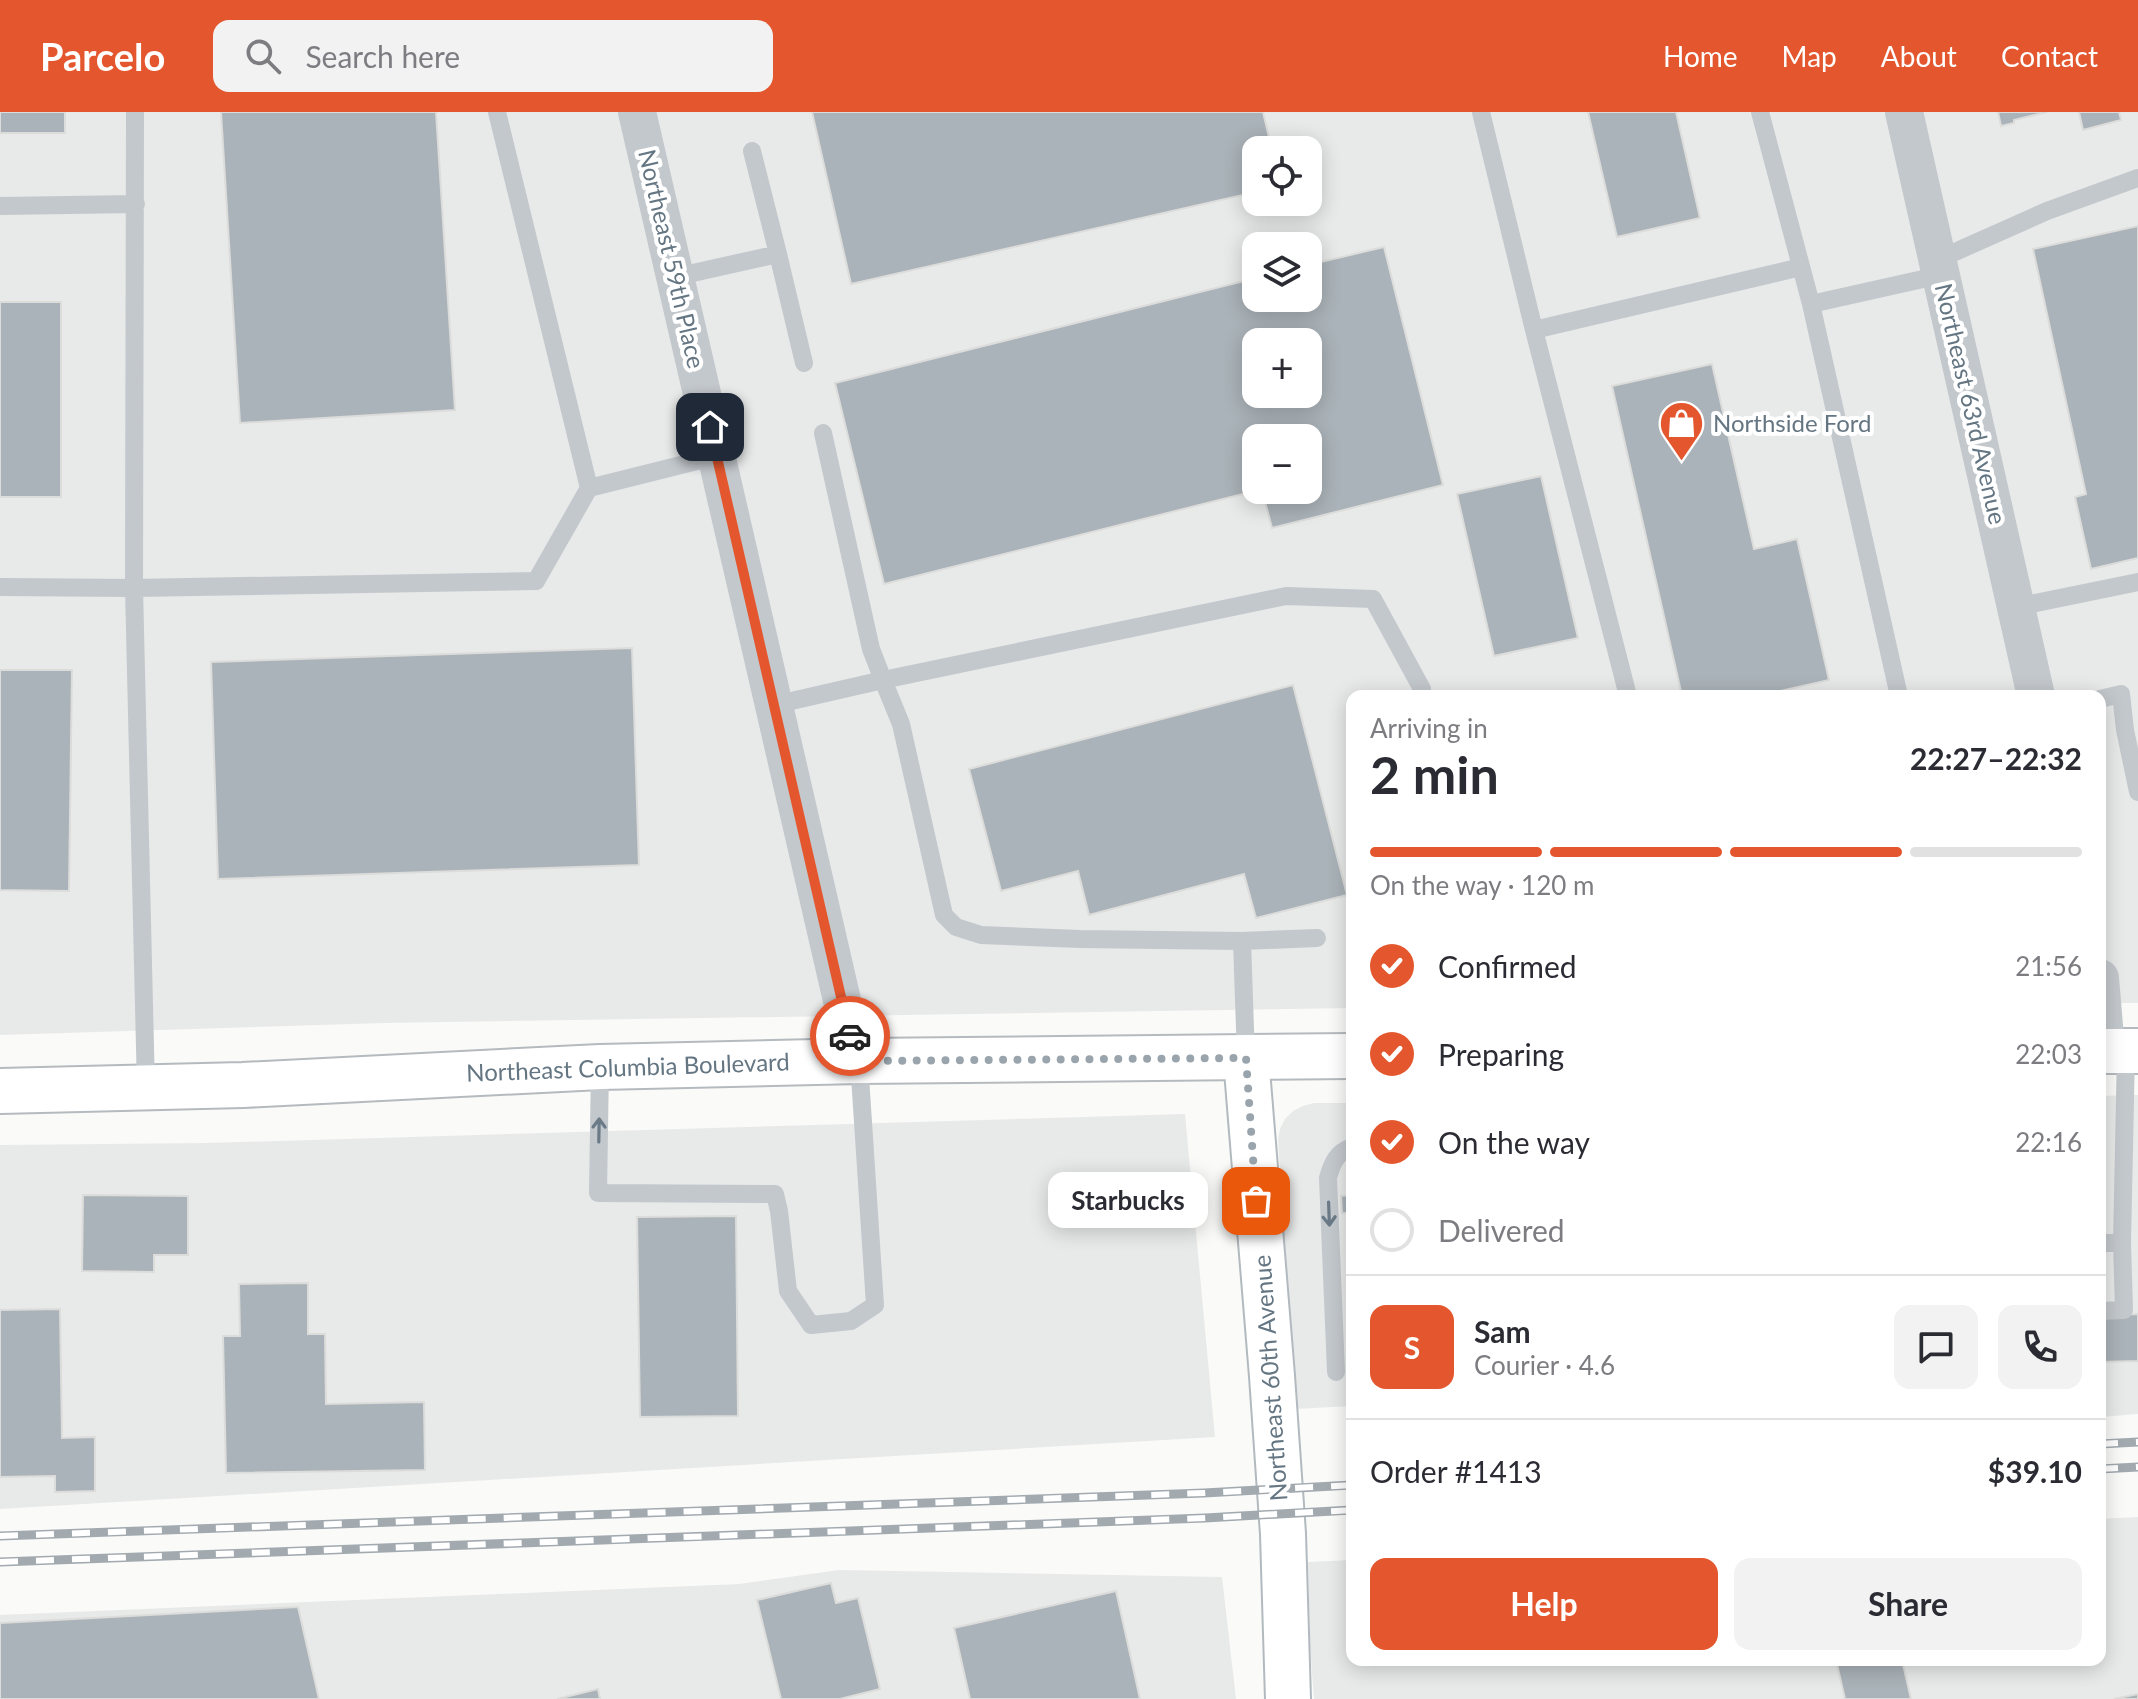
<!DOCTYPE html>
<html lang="en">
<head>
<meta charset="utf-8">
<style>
	:root { --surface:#fff; --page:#f2f2f3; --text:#2b2b33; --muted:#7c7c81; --line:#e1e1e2; --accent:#e4572e }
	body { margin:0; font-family:Lato,sans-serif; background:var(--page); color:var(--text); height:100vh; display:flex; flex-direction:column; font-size:30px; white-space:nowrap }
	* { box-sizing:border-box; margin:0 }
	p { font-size:26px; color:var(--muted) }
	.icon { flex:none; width:44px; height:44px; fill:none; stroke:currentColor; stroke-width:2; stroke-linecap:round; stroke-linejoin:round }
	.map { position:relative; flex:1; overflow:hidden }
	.sheet { position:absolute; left:1346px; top:578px; width:760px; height:976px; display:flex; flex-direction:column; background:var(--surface); border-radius:16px; box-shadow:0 4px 20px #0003 }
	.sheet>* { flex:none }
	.buttons { position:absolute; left:1242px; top:24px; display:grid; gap:16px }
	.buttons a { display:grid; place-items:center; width:80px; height:80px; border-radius:16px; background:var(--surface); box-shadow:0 4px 20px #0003; font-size:40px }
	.pin { position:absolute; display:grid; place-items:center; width:68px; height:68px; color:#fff; margin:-34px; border-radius:16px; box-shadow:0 4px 12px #0006 }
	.courier { position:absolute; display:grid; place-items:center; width:80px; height:80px; margin:-40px; border:6px solid #e4572e; border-radius:50%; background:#fff; color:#222; box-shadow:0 2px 10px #0007 }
	.bubble { position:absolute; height:56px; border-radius:16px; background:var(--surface); box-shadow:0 4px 20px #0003; font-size:26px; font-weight:700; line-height:56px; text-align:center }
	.head em { font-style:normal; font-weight:700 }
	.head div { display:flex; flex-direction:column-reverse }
	.head { display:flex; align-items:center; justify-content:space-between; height:136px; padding:0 24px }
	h1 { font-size:52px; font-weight:700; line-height:60px }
	.bar { display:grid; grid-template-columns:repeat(4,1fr); gap:12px 8px; align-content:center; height:96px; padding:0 24px }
	.bar i { height:10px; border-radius:6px; background:var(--line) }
	.bar .current { background:var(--accent) }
	.bar p { grid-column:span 4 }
	.line { display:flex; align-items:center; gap:20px; padding:0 24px; border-top:2px solid var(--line) }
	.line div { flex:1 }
	.round { display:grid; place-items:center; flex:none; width:84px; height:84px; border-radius:16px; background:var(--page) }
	ol { padding:0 24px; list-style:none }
	li { display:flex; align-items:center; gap:24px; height:88px }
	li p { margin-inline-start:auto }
	li .icon { padding:8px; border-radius:50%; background:var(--accent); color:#fff; stroke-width:4 }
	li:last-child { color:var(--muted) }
	li i { width:44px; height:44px; border:4px solid var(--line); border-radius:50% }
	.cta { display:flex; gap:16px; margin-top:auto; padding:16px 24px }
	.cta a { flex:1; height:92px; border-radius:16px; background:var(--accent); color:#fff; font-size:32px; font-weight:700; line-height:92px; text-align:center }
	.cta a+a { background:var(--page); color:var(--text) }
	header { display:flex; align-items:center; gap:48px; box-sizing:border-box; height:112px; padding:0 40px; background:var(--accent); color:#fff }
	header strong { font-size:38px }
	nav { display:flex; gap:44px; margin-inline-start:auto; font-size:28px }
	.search { width:560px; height:72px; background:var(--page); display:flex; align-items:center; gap:20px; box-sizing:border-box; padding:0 28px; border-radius:16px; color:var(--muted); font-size:30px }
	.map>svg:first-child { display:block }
	.built { fill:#e8e9e9; fill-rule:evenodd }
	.building { fill:#aab3b9; stroke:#dcdcda; stroke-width:2; fill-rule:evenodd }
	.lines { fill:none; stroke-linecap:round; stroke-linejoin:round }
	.secondary-casing { stroke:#b3babf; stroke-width:48 }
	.primary-casing { stroke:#b5babe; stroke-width:48 }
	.lane { stroke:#c3c8cc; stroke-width:18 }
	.street { stroke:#c3c8cc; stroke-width:38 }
	.secondary { stroke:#fff; stroke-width:44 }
	.primary { stroke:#fff; stroke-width:44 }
	.rail-casing { stroke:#a2aab0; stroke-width:9 }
	.rail { stroke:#fff; stroke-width:6; stroke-dasharray:18; stroke-linecap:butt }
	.oneway { stroke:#6a7a87 }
	.done { stroke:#99a4ac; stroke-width:8; stroke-dasharray:0 14.4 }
	.route { stroke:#e4572e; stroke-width:10 }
	.labels { text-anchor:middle; stroke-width:8; stroke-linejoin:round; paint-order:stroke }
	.street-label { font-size:24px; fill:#657683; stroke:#fff }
	.poi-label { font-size:24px; fill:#657683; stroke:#fff; text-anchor:start }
</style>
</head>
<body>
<header>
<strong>Parcelo</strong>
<div class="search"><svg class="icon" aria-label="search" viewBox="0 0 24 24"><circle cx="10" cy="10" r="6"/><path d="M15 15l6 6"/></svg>Search here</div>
<nav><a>Home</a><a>Map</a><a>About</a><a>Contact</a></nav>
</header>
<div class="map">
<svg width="2138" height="1587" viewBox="0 0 2138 1587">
	<rect width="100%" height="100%" fill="#fafaf8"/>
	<path class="built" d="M0,0H2138V891H2100V584H1352V896L384,911L0,923ZM1256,38H1308V90H1256ZM1256,134H1308V186H1256ZM1256,230H1308V282H1256ZM1256,326H1308V378H1256Z
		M2138,983V1302L2100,1305V984Z
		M1314,991H1352V1294L1295,1297L1278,1028L1280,1017L1285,1007L1293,999L1303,994Z
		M1185,1002L1215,1325L0,1397V1033L208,1031Z
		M2138,1405V1587H1314L1310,1535L1308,1450L1352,1448V1548H2100V1407Z
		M839,1458L1222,1465L1236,1587H0V1503L739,1472Z"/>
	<path class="building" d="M0,0H65V21H0Z
		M221,0H436L455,298L240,311Z
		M812,0H1263L1272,38H1256V80L851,172Z
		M1588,0H1676L1700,106L1617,125Z
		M1998,0H2047L2014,8V11L2001,14Z
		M2079,0H2119L2121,8L2083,18Z
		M2138,114V446L2091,457L2075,385L2086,382L2033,137Z
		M1384,135L1443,373L1272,416L1262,378H1308V326H1256V378H1259L884,472L835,271L1256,166V186H1308V153ZM1256,230H1308V282H1256Z
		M0,190H61V385H0Z
		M1712,252L1754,437L1797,427L1829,568L1758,584H1682L1612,274Z
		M1541,364L1578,526L1494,544L1457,382Z
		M632,536L639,753L218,767L211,550Z
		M0,558H72L69,779L0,778Z
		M1293,573L1347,783L1256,806L1244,762L1089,803L1078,759L1001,779L969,657Z
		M83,1083L188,1084V1143H154V1160L82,1159Z
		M1352,1083V1119L1351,1101H1342L1341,1084Z
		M736,1104L738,1304L640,1305L637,1105Z
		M308,1171V1222H325L326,1292L424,1290L425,1358L226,1361L223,1224H240L239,1172Z
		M60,1197L62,1326L95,1325V1379L55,1380V1364L0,1365V1198Z
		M2138,1202V1249L2100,1250V1204Z
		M831,1471L836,1491L858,1486L880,1577L840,1587H781L757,1488Z
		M1116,1479L1140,1587H970L954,1516Z
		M298,1495L319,1587H0V1511Z
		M1836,1548H1902L1911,1587H1845Z
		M598,1577L600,1587H557Z
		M2138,1582V1587H2114Z"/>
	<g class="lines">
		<defs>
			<path id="secondary" d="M1246,946L1272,1264L1283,1422L1288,1587"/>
			<path id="primary" d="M2100,939H2138
				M0,979L243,973L600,955L859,949L1352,944"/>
		</defs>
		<use href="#secondary" class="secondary-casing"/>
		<use href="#primary" class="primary-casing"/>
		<path class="lane" d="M135,0L134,476L146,977
			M497,0L589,376
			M1481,0L1534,218L1801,155
			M1760,0L1811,192
			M0,94L136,92
			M778,142L804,251
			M1937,148L2047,99L2138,66
			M675,165L778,142L752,39
			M1534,218L1628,584
			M823,321L871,537L883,568L1286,484L1373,487L1422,577
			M0,475L134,476L536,469L589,376L717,344
			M2016,495L2138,470
			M1899,584L1811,192L1941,163
			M2100,587L2121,582L2125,618L2138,680
			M774,593L883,568L901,612L944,803L956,815L981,823L1080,827L1242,829L1317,826
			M1242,829L1246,946
			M600,955L598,1081L775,1082L779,1099L788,1179L811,1213L851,1209L875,1193L859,949
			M2100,1131H2122
			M2100,1199L2124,1198L2122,1131L2126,939
			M1336,1260L1328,1066C1332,1051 1337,1040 1352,1035"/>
		<path class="street" d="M637,0L856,949
			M1904,0L2036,584
			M2100,866L2106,938"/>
		<use href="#secondary" class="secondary"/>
		<use href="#primary" class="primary"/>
		<defs>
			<path id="rail" d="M2100,1332L2138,1330
				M2100,1357L2138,1355
				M0,1424L1204,1381L1352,1373
				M0,1450L1205,1406L1352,1398"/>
		</defs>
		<use href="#rail" class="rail-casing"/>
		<use href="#rail" class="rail"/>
	</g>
	<defs><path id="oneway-shaft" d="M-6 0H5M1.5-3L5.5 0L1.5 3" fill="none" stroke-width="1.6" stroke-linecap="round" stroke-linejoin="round" transform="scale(2)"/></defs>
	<g class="oneway">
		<use href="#oneway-shaft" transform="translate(599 1018) rotate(-89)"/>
		<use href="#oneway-shaft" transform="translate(1329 1102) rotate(88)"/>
	</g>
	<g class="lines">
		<path class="done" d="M850,924L856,949L1246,946L1256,1089"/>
		<path class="route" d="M710,315L850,924"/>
	</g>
	<defs>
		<symbol id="shop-pin" viewBox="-11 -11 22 30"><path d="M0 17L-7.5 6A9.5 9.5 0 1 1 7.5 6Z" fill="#e4572e" stroke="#fff"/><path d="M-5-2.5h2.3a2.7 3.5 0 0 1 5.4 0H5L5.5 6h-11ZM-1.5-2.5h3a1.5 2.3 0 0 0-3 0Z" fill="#fff"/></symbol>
	</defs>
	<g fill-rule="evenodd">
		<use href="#shop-pin" x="1656" y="286" width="51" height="69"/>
	</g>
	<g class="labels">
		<g class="street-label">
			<text transform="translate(671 147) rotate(77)" y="8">Northeast 59th Place</text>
			<text transform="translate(1970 292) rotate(77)" y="8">Northeast 63rd Avenue</text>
			<text transform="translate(628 956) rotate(-2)" y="8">Northeast Columbia Boulevard</text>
			<text transform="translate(1271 1266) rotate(-94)" y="8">Northeast 60th Avenue</text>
		</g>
		<g class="poi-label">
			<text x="1713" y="320">Northside Ford</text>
		</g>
	</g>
</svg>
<div class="buttons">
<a><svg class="icon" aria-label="locate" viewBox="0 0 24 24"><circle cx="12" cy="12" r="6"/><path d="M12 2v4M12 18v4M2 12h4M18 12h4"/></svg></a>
<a><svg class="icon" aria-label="layers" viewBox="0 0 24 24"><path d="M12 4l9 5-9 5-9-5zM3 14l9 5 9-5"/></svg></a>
<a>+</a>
<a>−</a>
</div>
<div class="pin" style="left:1256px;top:1089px;background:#ea580c"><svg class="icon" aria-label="bag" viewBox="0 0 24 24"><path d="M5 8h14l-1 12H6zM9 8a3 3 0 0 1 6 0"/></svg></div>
<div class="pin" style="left:710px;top:315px;background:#1f2937"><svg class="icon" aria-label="home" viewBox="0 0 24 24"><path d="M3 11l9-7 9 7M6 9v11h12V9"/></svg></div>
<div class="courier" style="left:850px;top:924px"><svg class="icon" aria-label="car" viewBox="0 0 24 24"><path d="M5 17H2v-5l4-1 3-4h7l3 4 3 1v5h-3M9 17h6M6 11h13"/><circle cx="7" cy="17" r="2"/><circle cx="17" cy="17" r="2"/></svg></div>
<div class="bubble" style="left:1048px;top:1060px;width:160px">Starbucks</div>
<section class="sheet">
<div class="head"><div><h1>2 min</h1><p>Arriving in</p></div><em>22:27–22:32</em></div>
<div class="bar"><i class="current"></i><i class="current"></i><i class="current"></i><i></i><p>On the way · 120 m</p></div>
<ol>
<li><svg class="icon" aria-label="check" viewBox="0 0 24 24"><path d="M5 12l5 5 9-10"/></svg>Confirmed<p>21:56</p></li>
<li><svg class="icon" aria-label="check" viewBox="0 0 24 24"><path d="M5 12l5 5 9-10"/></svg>Preparing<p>22:03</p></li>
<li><svg class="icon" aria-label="check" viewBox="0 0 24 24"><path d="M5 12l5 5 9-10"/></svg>On the way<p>22:16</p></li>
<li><i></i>Delivered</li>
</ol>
<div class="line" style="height:144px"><b class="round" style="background:var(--accent);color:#fff">S</b><div><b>Sam</b><p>Courier · 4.6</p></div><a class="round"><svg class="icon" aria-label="chat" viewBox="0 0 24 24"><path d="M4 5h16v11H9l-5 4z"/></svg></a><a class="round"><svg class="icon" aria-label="phone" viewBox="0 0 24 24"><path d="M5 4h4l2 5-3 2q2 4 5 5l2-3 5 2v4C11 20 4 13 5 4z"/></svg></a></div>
<div class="line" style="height:104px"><div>Order #1413</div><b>$39.10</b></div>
<div class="cta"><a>Help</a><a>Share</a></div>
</section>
</div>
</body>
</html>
